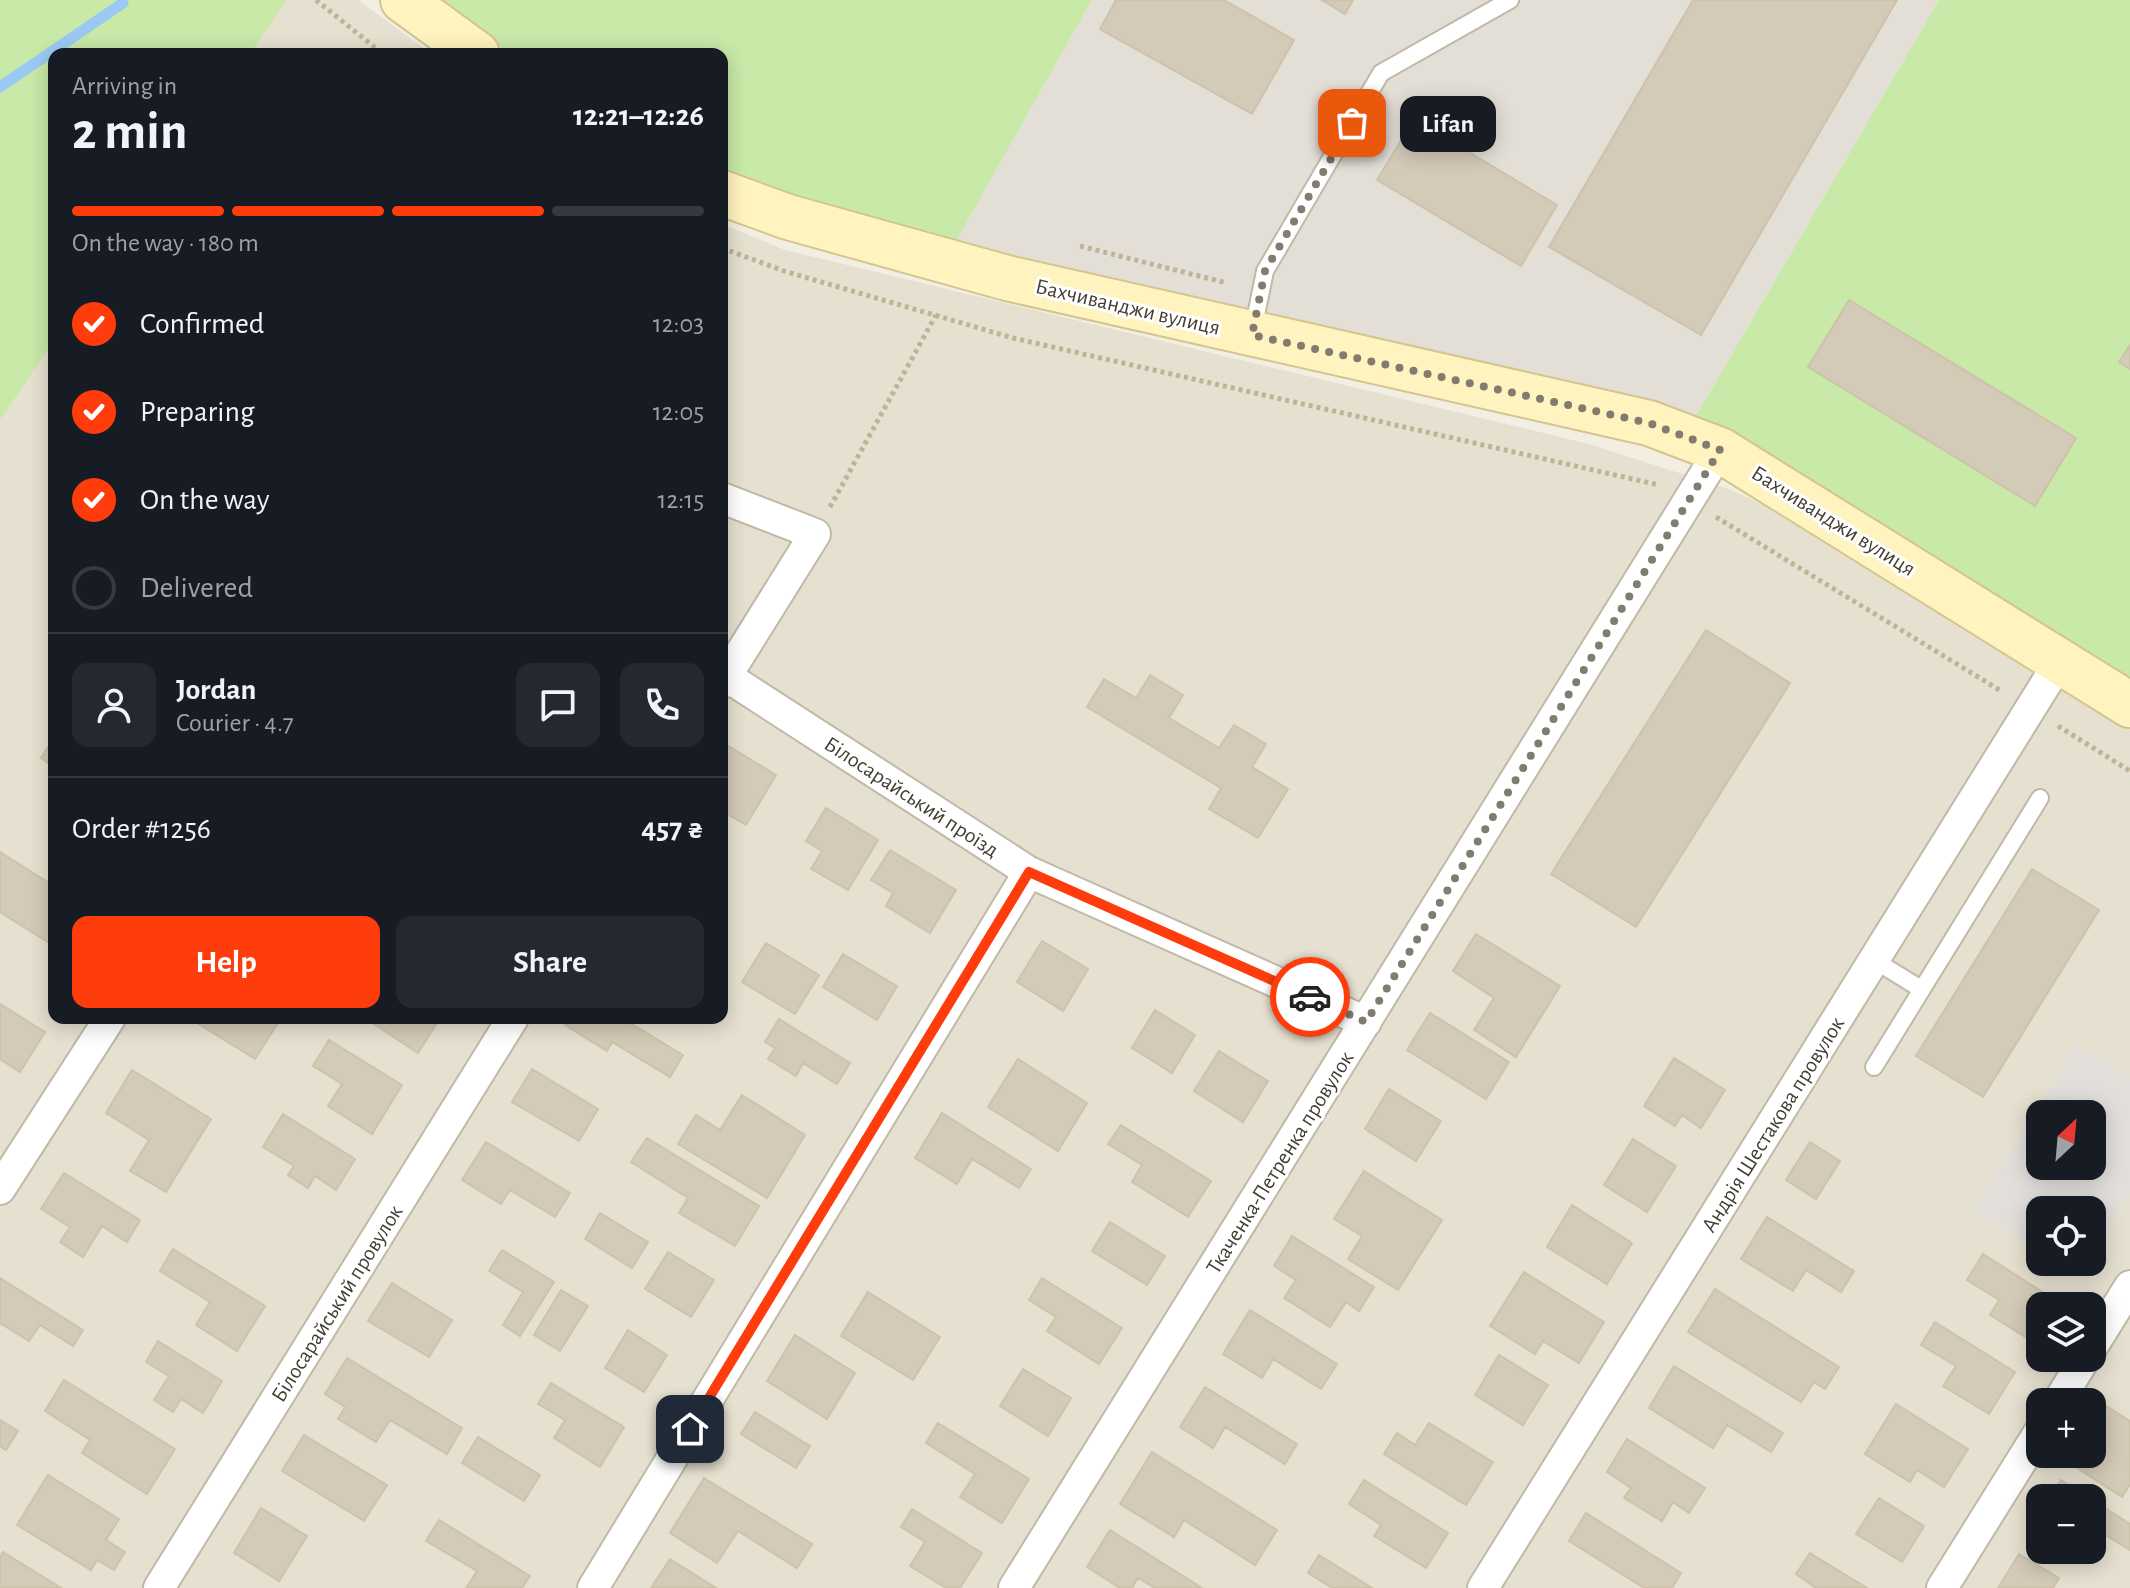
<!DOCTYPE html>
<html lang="en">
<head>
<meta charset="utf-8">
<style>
	:root { --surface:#171b24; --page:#242831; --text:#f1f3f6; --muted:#9ea1a6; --line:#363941; --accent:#ff3d0c }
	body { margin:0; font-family:"Alegreya Sans",sans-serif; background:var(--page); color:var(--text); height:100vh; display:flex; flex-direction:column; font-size:30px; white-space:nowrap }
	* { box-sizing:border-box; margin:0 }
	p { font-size:26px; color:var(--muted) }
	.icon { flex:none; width:44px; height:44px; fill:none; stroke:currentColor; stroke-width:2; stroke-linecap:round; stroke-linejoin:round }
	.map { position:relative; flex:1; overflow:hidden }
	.sheet { position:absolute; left:48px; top:48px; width:680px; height:976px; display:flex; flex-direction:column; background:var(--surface); border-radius:16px; box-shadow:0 4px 20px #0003 }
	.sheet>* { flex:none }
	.needle { width:52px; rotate:26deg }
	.tools { position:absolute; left:2026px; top:1100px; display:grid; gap:16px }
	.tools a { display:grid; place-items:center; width:80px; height:80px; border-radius:16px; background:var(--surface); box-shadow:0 4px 20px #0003; font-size:40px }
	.pin { position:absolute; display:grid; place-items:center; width:68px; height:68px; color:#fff; margin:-34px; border-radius:16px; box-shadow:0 4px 12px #0006 }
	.courier { position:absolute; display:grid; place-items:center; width:80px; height:80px; margin:-40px; border:6px solid #ff3d0c; border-radius:50%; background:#fff; color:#222; box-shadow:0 2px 10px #0007 }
	.bubble { position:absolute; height:56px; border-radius:16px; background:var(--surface); box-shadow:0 4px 20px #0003; font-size:26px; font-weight:700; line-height:56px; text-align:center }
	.overview em { font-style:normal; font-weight:700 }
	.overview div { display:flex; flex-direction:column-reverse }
	.overview { display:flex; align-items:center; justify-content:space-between; height:136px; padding:0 24px }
	h1 { font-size:52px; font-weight:700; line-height:60px }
	.bar { display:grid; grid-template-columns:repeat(4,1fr); gap:12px 8px; align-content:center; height:96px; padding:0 24px }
	.bar i { height:10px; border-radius:6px; background:var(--line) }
	.bar .on { background:var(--accent) }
	.bar p { grid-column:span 4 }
	.line { display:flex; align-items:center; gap:20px; padding:0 24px; border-top:2px solid var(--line) }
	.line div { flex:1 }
	.round { display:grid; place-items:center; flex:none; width:84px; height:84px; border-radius:16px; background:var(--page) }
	ol { padding:0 24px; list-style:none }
	li { display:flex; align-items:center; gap:24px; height:88px }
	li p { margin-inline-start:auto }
	li .icon { padding:8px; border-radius:50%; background:var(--accent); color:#fff; stroke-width:4 }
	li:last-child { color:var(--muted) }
	li i { width:44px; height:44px; border:4px solid var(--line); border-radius:50% }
	.primary-button { display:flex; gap:16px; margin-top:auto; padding:16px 24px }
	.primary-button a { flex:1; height:92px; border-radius:16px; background:var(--accent); color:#fff; font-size:32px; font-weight:700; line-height:92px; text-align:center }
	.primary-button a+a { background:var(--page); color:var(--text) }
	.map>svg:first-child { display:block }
	.residential { fill:#e6e0d0; fill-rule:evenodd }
	.industrial { fill:#e3dfd7 }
	.green { fill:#c8e9a8 }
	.parking { fill:#e2dfdb; fill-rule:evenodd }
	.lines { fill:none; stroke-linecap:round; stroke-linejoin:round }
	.stream { stroke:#9acaf3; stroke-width:11 }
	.building { fill:#d3cab7; stroke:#cfc2aa; stroke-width:2 }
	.lane-casing { stroke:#c0b9a7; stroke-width:20 }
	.street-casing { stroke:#c0b9a7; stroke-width:34 }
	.secondary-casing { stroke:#d4c58f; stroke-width:48 }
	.path { stroke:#c0b395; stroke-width:5; stroke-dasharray:4 4; stroke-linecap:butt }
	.lane { stroke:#fff; stroke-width:16 }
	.street { stroke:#fff; stroke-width:30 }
	.secondary { stroke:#fff3bf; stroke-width:44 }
	.done { stroke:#807c70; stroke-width:8; stroke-dasharray:0 14.4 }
	.route { stroke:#ff3d0c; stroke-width:10 }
	.labels { text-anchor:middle; stroke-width:6; stroke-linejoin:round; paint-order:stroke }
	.street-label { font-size:22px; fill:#433e32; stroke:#fff }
</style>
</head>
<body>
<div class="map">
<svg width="2130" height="1588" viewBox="0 0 2130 1588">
	<rect width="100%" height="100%" fill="#f2eee2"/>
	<path class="residential" d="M287,0H358L432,54H250Z
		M722,224L785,250L1589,444L1726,488L1826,533L2130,725V1588H0V420L54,341V1018H722ZM2040,1114H2092V1166H2040ZM2040,1210H2092V1262H2040ZM2040,1306H2092V1358H2040ZM2040,1402H2092V1454H2040ZM2040,1498H2092V1550H2040Z"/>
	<path class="industrial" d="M1092,0H1939L1687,431L955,243Z"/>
	<path class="green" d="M0,0H287L250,54H54V341L0,420Z
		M437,0H1092L955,243L795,198L722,171V54H510Z
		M1939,0H2130V682L1687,431Z"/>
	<path class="parking" d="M2077,1045L2130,1078V1193L2092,1253V1210H2040V1252L1973,1210ZM2040,1114H2092V1166H2040Z"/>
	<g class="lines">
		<path class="stream" d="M0,87L123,3"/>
	</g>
	<path class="building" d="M1116,0H1224L1294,40L1252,114L1100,29Z
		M1322,0H1353L1345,14Z
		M1693,0H1897L1701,335L1549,247Z
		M1414,119L1557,205L1521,266L1377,180Z
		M1849,300L2076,438L2035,506L1808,367Z
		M2130,345V369L2119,362Z
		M1706,630L1790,683L1636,927L1551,874Z
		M1150,675L1183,695L1169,718L1219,748L1234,725L1266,744L1252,767L1288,789L1258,838L1209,809L1221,788L1087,707L1104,679L1136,698Z
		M54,738V767L41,758Z
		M722,742L776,775L746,825L722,811V786L728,776L722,772Z
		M826,808L878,840L848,890L811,869L822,851L806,841Z
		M890,850L956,890L930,933L886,906L893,893L871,880Z
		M0,852L54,886V946L0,912Z
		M2032,869L2099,910L1983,1097L1916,1056Z
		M1476,934L1560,986L1516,1057L1474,1030L1494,998L1453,971Z
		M1042,941L1088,969L1063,1011L1017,982Z
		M766,943L819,975L795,1014L742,982Z
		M843,954L897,986L877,1020L823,987Z
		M0,1004L45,1032L20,1072L0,1059Z
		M1155,1010L1195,1035L1172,1073L1132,1048Z
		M1430,1013L1509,1062L1486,1099L1407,1050Z
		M189,1018H281L255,1059Z
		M365,1018H440L418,1053Z
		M569,1018H622L683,1055L670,1077L612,1042L607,1051L565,1025Z
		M779,1019L850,1063L837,1084L803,1063L796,1076L768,1059L775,1048L765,1042Z
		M329,1040L402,1085L372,1134L328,1106L342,1084L313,1066Z
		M1219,1051L1268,1081L1243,1122L1194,1091Z
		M1674,1058L1725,1090L1701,1128L1682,1115L1675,1126L1644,1106Z
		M1018,1059L1087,1103L1058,1151L988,1107Z
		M532,1069L598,1109L579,1141L512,1102Z
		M132,1070L211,1119L166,1192L130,1171L149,1140L106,1113Z
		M1389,1089L1441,1121L1416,1161L1365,1129Z
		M742,1095L805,1135L767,1198L678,1144L696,1115L720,1130Z
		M942,1113L1031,1169L1019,1188L972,1159L957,1184L915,1158Z
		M283,1114L355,1159L336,1190L315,1176L308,1188L288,1175L294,1166L263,1147Z
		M1121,1125L1211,1181L1188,1217L1132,1182L1142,1165L1108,1144Z
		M647,1138L759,1206L735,1246L679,1213L688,1198L631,1162Z
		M1633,1139L1676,1166L1647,1212L1604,1185Z
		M486,1142L570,1193L555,1217L510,1190L501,1204L462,1180Z
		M1810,1142L1840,1161L1816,1199L1786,1180Z
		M1364,1171L1442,1220L1398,1290L1348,1259L1362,1236L1334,1219Z
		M64,1173L140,1220L127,1242L102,1226L83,1257L60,1242L70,1227L41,1209Z
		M1572,1205L1632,1243L1607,1284L1547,1247Z
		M600,1213L648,1242L632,1268L585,1239Z
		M1767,1217L1854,1271L1841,1292L1806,1270L1793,1291L1741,1259Z
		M1110,1222L1165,1256L1147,1285L1092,1251Z
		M1292,1236L1374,1287L1359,1311L1346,1302L1330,1327L1284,1298L1296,1280L1274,1266Z
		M173,1249L265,1306L237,1351L196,1325L210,1302L160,1271Z
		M502,1250L554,1282L520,1336L503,1325L523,1292L489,1271Z
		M668,1252L714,1280L691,1317L645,1289Z
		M1983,1254L2055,1300L2051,1306H2040V1346L1990,1315L1999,1300L1967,1280Z
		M1524,1272L1604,1322L1579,1363L1543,1341L1535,1354L1490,1326Z
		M0,1278L83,1330L73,1346L40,1325L29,1341L0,1323Z
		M1042,1278L1122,1328L1099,1364L1047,1331L1056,1317L1029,1300Z
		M392,1283L452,1320L429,1357L368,1321Z
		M1715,1289L1839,1367L1825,1389L1814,1382L1801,1402L1688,1332Z
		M561,1290L588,1306L560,1351L534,1335Z
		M868,1292L940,1337L913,1380L841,1336Z
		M1250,1310L1337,1364L1321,1389L1273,1359L1262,1378L1223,1354Z
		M1935,1322L2015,1372L1989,1414L1943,1386L1956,1366L1921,1345Z
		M628,1330L667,1355L644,1392L605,1368Z
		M795,1335L855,1373L827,1419L767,1381Z
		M158,1341L222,1381L203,1413L181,1399L173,1412L154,1400L169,1376L146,1362Z
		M1499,1355L1548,1385L1523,1425L1475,1395Z
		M347,1358L462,1428L447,1454L390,1420L376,1442L338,1419L345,1407L325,1394Z
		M1674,1366L1783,1433L1771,1452L1727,1425L1713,1448L1649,1408Z
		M1023,1369L1071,1398L1048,1436L1000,1406Z
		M64,1380L175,1449L147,1494L82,1453L90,1440L45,1411Z
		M551,1383L624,1427L600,1467L554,1438L565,1420L538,1404Z
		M1205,1387L1297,1444L1285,1464L1225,1427L1213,1448L1180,1427Z
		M1896,1404L1968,1449L1944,1487L1917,1470L1910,1482L1865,1454Z
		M2106,1406L2130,1421V1484L2122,1497L2071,1464L2077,1454H2092V1429Z
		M755,1412L810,1446L796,1468L741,1434Z
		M0,1420L18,1431L6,1450L0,1446Z
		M938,1423L1029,1479L1002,1523L960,1497L975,1474L926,1443Z
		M1429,1423L1493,1462L1466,1505L1384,1454L1397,1433L1415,1445Z
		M304,1435L387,1485L364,1521L282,1471Z
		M478,1437L540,1475L524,1501L462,1463Z
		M1627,1439L1705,1488L1689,1513L1673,1502L1662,1521L1624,1498L1631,1488L1607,1472Z
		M1152,1452L1277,1530L1255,1565L1184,1520L1174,1537L1120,1504Z
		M48,1475L119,1519L106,1540L125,1552L114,1570L97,1560L91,1570L17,1525Z
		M704,1478L812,1544L797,1568L738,1531L717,1563L670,1533Z
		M1364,1480L1448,1533L1426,1568L1374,1536L1381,1525L1349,1504Z
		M2061,1480L2089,1498H2050Z
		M1879,1498L1924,1526L1902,1562L1856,1534Z
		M2092,1500L2130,1524V1550L2096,1529L2092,1536Z
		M261,1508L307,1536L279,1581L234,1553Z
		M912,1509L982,1553L960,1588H946L910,1566L925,1542L901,1527Z
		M1586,1513L1681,1573L1672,1588H1644L1569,1541Z
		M439,1520L530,1576L522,1588H466L477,1571L426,1541Z
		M1110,1530L1202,1588H1155L1138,1578L1132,1588H1120L1087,1567Z
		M3,1552L61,1588H0V1558Z
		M1810,1553L1867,1588H1816L1796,1574Z
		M2019,1554L2059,1578L2053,1588H1998Z
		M1319,1555L1372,1588H1332L1308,1573Z
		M670,1559L716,1588H651Z"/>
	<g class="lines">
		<defs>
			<path id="lane" d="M1253,330L1265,271L1381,73L1510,0
				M1874,960L1921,989
				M1874,1067L2040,798"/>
			<path id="street" d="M722,498L815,534L722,683
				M726,676L1029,872L1366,1022
				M0,1189L110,1018
				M2092,1347L2130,1286
				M2058,1402L2085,1358
				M159,1588L513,1018
				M593,1588L1029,872
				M1014,1588L1720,450
				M1483,1588L2060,661
				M1942,1588L2040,1431"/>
			<path id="secondary" d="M403,0L477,54
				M722,193L788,217L1007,278L1649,423L1720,450L2130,705"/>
		</defs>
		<use href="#lane" class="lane-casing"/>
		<use href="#street" class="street-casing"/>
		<use href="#secondary" class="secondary-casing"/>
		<path class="path" d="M316,0L383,54
			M1080,246L1227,283
			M722,248L784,271L1013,338L1659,485
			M830,507L936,315
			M1716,517L2001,691
			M2058,726L2130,771"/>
		<use href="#lane" class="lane"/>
		<use href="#street" class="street"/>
		<use href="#secondary" class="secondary"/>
	</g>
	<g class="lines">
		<path class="done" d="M1310,997L1366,1022L1720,450L1649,423L1252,335L1265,271L1352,123"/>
		<path class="route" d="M690,1429L1029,872L1310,997"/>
	</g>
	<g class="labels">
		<g class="street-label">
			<text transform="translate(1128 306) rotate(13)" y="8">Бахчиванджи вулиця</text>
			<text transform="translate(1834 520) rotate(32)" y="8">Бахчиванджи вулиця</text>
			<text transform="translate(912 796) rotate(33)" y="8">Білосарайський проїзд</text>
			<text transform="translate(1772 1124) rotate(-58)" y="8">Андрія Шестакова провулок</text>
			<text transform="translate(1279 1162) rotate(-58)" y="8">Ткаченка-Петренка провулок</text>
			<text transform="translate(336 1303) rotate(-58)" y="8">Білосарайський провулок</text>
		</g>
	</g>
</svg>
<div class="tools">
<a><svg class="needle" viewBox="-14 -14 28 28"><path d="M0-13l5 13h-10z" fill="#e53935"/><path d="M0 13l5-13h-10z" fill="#9ea1a6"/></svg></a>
<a><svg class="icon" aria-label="locate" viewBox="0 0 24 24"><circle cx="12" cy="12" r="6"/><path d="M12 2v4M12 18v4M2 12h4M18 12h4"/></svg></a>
<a><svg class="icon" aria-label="layers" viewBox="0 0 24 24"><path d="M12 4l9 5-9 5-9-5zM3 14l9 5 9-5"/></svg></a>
<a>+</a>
<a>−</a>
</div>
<div class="pin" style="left:1352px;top:123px;background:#ea580c"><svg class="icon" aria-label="bag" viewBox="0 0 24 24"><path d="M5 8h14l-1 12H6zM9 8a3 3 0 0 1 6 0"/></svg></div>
<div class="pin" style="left:690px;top:1429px;background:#1f2937"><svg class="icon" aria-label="home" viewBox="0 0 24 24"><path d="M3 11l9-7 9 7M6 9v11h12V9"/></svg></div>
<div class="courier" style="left:1310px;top:997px"><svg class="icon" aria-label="car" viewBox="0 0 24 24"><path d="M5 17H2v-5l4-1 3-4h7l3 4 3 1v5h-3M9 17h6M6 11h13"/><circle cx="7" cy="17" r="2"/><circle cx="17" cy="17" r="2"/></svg></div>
<div class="bubble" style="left:1400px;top:96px;width:96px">Lifan</div>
<section class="sheet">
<div class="overview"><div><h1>2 min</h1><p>Arriving in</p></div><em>12:21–12:26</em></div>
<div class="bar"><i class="on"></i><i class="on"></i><i class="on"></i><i></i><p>On the way · 180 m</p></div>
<ol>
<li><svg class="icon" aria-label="check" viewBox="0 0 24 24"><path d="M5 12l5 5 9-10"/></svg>Confirmed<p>12:03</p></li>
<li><svg class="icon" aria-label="check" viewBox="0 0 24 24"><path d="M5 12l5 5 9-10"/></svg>Preparing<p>12:05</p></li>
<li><svg class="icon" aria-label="check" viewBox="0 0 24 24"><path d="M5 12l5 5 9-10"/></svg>On the way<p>12:15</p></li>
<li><i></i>Delivered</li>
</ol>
<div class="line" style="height:144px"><a class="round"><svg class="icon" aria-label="person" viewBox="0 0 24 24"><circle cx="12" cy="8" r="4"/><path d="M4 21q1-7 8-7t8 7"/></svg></a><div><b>Jordan</b><p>Courier · 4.7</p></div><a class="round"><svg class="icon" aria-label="chat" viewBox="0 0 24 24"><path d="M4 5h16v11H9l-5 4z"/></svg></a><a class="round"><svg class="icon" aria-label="phone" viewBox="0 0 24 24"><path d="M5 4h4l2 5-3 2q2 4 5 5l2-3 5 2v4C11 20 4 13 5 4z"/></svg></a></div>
<div class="line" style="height:104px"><div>Order #1256</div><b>457 ₴</b></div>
<div class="primary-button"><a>Help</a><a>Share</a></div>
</section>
</div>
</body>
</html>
